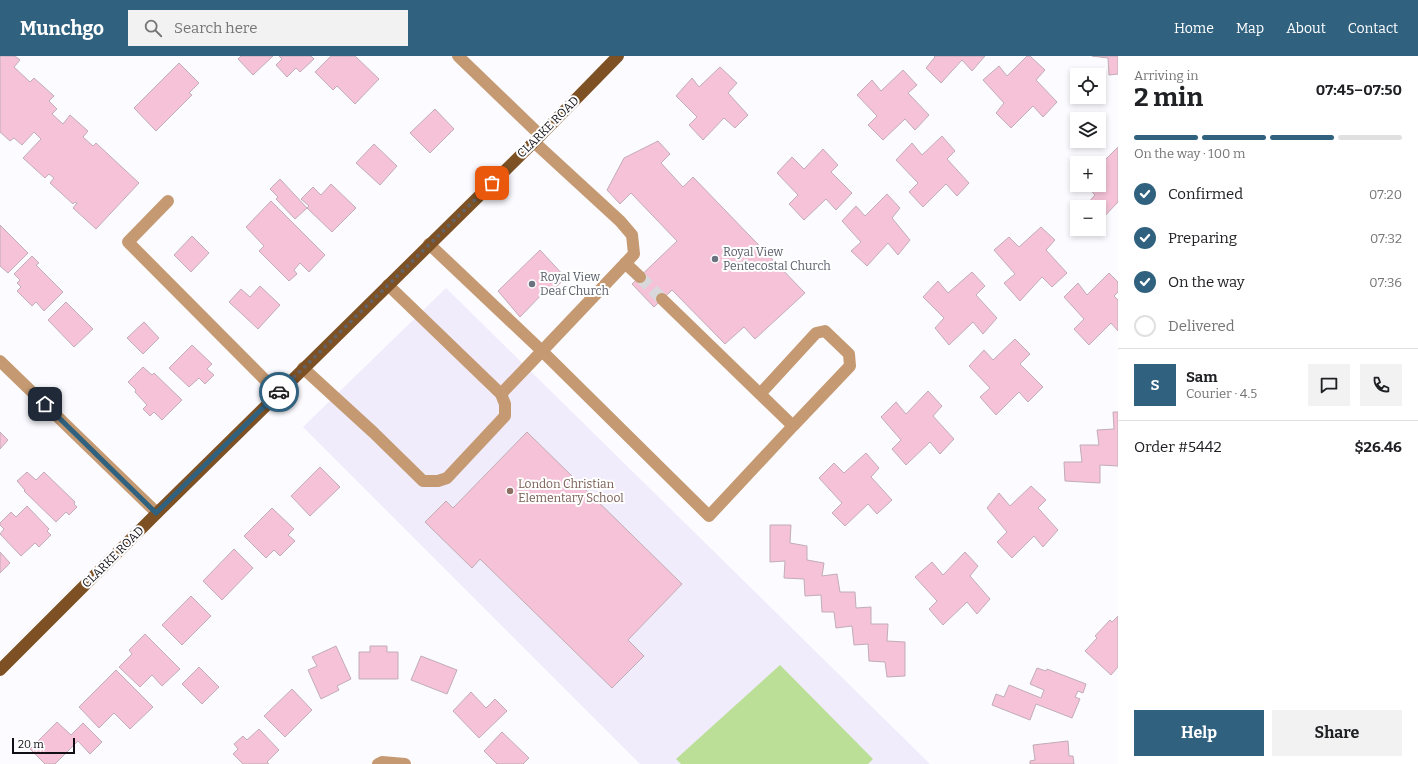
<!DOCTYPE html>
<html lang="en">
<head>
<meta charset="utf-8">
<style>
	:root { --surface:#fff; --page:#f2f2f2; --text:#202124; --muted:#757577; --line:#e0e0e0; --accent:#30627f }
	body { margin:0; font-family:Bitter,serif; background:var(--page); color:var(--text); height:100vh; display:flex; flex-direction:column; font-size:15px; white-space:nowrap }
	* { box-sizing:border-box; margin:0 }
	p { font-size:13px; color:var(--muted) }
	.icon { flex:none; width:22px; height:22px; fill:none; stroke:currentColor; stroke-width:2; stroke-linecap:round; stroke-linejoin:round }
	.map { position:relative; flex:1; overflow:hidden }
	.details { display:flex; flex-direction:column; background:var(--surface); width:300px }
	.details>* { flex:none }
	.tools { position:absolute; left:1070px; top:12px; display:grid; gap:8px }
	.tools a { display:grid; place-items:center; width:36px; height:36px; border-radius:0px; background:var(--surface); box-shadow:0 2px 6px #0003; font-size:20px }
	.scale { position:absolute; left:12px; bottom:10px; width:63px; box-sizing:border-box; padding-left:4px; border:2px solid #110f15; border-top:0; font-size:11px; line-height:14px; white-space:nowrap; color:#110f15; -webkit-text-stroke:3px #fff; paint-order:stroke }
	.pin { position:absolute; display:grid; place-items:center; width:34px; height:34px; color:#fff; margin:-17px; border-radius:8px; box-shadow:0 2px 6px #0006 }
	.courier { position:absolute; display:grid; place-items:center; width:40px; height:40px; margin:-20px; border:3px solid #30627f; border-radius:50%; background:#fff; color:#222; box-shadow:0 1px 5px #0007 }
	.summary em { font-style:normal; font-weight:700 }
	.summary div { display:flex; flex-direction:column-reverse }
	.summary { display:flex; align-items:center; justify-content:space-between; height:68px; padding:0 16px }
	h1 { font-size:26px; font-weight:700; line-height:30px }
	.bar { display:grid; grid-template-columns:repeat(4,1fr); gap:6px 4px; align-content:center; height:48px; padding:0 16px }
	.bar i { height:5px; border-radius:3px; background:var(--line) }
	.bar .active { background:var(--accent) }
	.bar p { grid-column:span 4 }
	.line { display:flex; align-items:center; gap:10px; padding:0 16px; border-top:1px solid var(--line) }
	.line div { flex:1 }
	.round { display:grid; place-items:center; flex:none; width:42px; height:42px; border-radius:0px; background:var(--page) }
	ol { padding:0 16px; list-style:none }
	li { display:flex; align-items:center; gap:12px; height:44px }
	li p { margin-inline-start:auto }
	li .icon { padding:4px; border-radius:50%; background:var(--accent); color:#fff; stroke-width:4 }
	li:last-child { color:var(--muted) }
	li i { width:22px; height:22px; border:2px solid var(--line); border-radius:50% }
	.action { display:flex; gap:8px; margin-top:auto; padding:8px 16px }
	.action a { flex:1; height:46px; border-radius:0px; background:var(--accent); color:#fff; font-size:16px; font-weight:700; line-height:46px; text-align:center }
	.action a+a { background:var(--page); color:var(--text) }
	header { display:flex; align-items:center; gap:24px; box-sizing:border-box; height:56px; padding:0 20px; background:var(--accent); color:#fff }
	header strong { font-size:19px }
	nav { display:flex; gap:22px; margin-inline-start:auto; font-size:14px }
	.search { width:280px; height:36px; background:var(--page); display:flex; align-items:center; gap:10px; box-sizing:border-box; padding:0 14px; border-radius:0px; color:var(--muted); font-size:15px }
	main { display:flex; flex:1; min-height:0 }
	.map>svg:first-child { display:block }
	.built { fill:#f0ecfc }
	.green { fill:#bbdf97 }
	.building { fill:#f5c2d7; stroke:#c1adb4 }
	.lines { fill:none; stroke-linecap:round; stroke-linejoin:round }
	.minor-tunnel { stroke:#d9d8dc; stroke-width:12; stroke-dasharray:12 6; stroke-linecap:butt }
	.minor { stroke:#c59a72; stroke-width:12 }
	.major { stroke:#7d5123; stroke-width:12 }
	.done { stroke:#636267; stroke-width:4; stroke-dasharray:0 7.2 }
	.route { stroke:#30627f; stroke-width:5 }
	.worship-dot { fill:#6b7280; stroke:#fff; stroke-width:1.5 }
	.education-dot { fill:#8d6e63; stroke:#fff; stroke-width:1.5 }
	.labels { text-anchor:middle; stroke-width:4; stroke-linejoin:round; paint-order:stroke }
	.street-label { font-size:12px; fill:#110f15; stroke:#fff }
	.worship-label { font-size:12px; fill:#5b616d; stroke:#fff; text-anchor:start }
	.education-label { font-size:12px; fill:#785e54; stroke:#fff; text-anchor:start }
</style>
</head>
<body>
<header>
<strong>Munchgo</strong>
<div class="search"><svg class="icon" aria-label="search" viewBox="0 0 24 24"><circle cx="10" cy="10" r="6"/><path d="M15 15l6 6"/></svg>Search here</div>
<nav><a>Home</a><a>Map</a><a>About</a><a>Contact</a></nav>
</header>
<main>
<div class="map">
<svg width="1118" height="708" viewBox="0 0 1118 708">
	<rect width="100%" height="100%" fill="#fcfbff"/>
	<path class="built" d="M446,232L930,708H640L303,371Z"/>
	<path class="green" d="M780,609L873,703L868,708H681L676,703Z"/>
	<path class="building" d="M0,0H15L20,4L14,11L30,26L34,22L54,40L49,45L57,53L52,58L63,68L70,59L88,75L83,81L93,90L96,87L139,127L96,173L73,152L77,147L75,146L73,148L50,127L54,122L49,118L45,122L23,102L41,83L34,76L22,89L14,82L10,85L0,76Z
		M241,0H273L253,19L238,3Z
		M279,0H311L314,3L300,16L296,12L287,21L276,9L282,3Z
		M331,0H355L379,23L355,48L337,30L333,34L315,16Z
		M934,0H985L972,15L962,4L941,27L926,12L935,1Z
		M1027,0H1030L1045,14L1036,24L1057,46L1043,61L1033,50L1011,72L996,57L1004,47L983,24L999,10L1007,20Z
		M1092,0H1118V18L1109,19L1108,2Z
		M179,7L199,27L189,37L192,39L156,75L134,52Z
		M720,11L737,27L728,37L748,59L735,72L724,62L703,84L689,69L697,61L676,40L692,22L699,31Z
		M903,14L917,29L908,37L929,59L915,74L905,63L883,84L868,69L877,60L857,39L872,24L881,35Z
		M435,53L454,73L430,97L410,77Z
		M942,80L955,95L947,103L969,127L957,140L946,128L923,151L909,136L918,127L896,104L912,87L922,99Z
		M658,85L670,98L661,107L683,131L693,121L805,237L755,283L744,271L725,288L672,234L654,251L632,228L677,185L631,137L620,148L607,134L624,102Z
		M374,88L397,110L380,129L356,107Z
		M1118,91V146L1100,165L1099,163V151H1087L1086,149L1095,139L1086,129H1099V110Z
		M823,93L838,109L831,116L852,137L836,154L826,143L804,164L789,148L798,139L777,117L792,101L804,113Z
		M1088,100L1094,107H1081Z
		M1077,111V119L1073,115Z
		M280,123L307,152L295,163L276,143L278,141L270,133Z
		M331,128L356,152L332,176L307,152L309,150L301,143L313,131L321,139Z
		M887,138L900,152L892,162L910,184L898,199L888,187L867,210L851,195L861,186L842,165L856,150L865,160Z
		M271,145L325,199L309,216L300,207L294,214L297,218L289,225L259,195L264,190L246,171Z
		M0,169L28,197L8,217L0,210Z
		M1041,171L1055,184L1046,194L1067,217L1052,231L1042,221L1020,245L1004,227L1015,218L994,194L1009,181L1019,191Z
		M192,180L209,197L191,216L174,199Z
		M540,194L566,222L548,238L545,235L520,261L498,235Z
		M32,200L39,207L36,209L63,236L44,255L36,246L32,250L17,235L21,231L17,227L20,224L14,218Z
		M972,216L985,230L976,239L997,262L983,278L973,266L949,289L935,272L944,262L923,241L938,225L948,237Z
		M1109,217L1118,226V236L1114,240L1118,244V275L1111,267L1089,289L1074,273L1084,263L1064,241L1078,227L1087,239Z
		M260,230L280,249L258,273L229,246L241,233L250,241Z
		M66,246L93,273L74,291L48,264Z
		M144,266L159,282L143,298L127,282Z
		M1015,283L1030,298L1020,308L1043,331L1028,346L1019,336L996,359L980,341L990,332L969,310L984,294L993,304Z
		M192,289L212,308L207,313L214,319L205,328L199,322L189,331L169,312Z
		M143,311L152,319L154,317L182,344L162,364L154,356L150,360L143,353L147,349L135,336L136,334L128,326Z
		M928,335L942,350L933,360L954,383L940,398L930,386L906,409L892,393L901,384L881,361L896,346L906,358Z
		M1113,356H1118V410L1100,409V427L1065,425L1064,406H1082L1080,389H1099L1097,374L1114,373Z
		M0,376L8,384L0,393Z
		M527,376L682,528L628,584L644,600L612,632L480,503L472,512L425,466L446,445L453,452Z
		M866,397L879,412L871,421L892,444L877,458L868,448L845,470L832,457L842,447L819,422L834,407L844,417Z
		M320,411L340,431L310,460L291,440Z
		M27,416L36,424L44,416L75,446L74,448L77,451L69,459L66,456L56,466L24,435L25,434L17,425Z
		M1031,430L1046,444L1038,452L1058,474L1043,491L1034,480L1012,502L997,486L1007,476L987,452L999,437L1010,450Z
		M27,450L49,473L47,475L51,479L39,491L35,487L21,500L0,478L4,473L0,469V467L11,456L16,461Z
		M272,452L294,473L288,479L295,485L280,500L274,494L266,502L244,480Z
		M770,469H791L790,487L807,490V504L824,507L822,520L837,518L840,536H855L856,552L871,551V568H888L887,585L905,586V620L887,621L885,606L869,605L868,588L854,589L852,570L836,572L834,556H822L821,539L805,540L804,523L784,522L785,505L770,506Z
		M234,493L253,512L222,544L203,525Z
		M0,496L10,507L0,517Z
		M965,496L978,510L970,520L990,543L977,558L967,546L943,569L929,553L937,545L915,521L932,506L943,519Z
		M191,540L211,560L182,589L162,569Z
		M1118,560V611L1111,619L1085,595L1097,582L1095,580L1110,564L1112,566Z
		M145,578L180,613L162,630L152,619L140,631L119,611L132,598L129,594Z
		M336,590L351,623L337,630L339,634L321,643L308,614L317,610L312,601Z
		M370,590H387V596H398V623H359V596H370Z
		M421,600L457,614L447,638L411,624Z
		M199,611L219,631L202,648L182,628Z
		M1037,612L1046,615L1047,613L1086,628L1083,637L1078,635L1075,641L1080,643L1072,662L1036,648L1030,664L992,649L996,638L1004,641L1009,629L1041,642L1044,634L1030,628Z
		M116,614L153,651L130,673L114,657L99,672L79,651Z
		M292,633L312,654L285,681L264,660Z
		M471,636L486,652L495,643L507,655L479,682L453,655Z
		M57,666L71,679L83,667L102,686L90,698L78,685L55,708H45L30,693Z
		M259,673L279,694L267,706L269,708H243L233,698L238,693L234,688L243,680L247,684Z
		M502,676L529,702L523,708H497L484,695Z
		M1068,685L1069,700H1073L1074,708H1030V705L1035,704L1033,689Z"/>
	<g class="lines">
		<path class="minor-tunnel" d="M640,221L662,243"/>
		<path class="minor" d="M458,0L540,79
			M168,145L128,186L278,337
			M429,188L542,295L634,198L632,179L620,165L534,86
			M625,207L640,221
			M0,305L157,457
			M303,312L374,377L423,425H438L447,422L505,360V348L501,338L388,229
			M501,338L542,295L709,460L793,370L662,243
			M760,338L816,277L825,275L849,298L850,310L793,370
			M378,708L382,706L405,708"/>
		<path class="major" d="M0,614L157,457L534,86L618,0"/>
	</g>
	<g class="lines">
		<path class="done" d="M279,336L492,127"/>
		<path class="route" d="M45,348L156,457L279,336"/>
	</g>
	<g class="worship-dot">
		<circle cx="715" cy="203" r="4"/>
		<circle cx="532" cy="228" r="4"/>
	</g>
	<circle class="education-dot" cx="510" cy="435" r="4"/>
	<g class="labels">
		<g class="street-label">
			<text transform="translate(548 71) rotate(-45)" y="4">CLARKE ROAD</text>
			<text transform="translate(113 501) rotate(-45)" y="4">CLARKE ROAD</text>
		</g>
		<g class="worship-label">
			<text x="723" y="200">Royal View<tspan x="723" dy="14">Pentecostal Church</tspan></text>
			<text x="540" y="225">Royal View<tspan x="540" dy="14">Deaf Church</tspan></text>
		</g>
		<g class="education-label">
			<text x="518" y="432">London Christian<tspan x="518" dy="14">Elementary School</tspan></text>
		</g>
	</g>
</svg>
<div class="tools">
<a><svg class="icon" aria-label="locate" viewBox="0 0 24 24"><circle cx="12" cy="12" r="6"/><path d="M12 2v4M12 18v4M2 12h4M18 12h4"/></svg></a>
<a><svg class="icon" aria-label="layers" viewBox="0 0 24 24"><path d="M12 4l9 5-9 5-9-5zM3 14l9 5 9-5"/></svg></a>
<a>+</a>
<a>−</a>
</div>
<div class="scale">20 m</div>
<div class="pin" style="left:492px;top:127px;background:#ea580c"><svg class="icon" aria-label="bag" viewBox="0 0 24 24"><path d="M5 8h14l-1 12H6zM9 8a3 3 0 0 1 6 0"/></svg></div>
<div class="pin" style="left:45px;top:348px;background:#1f2937"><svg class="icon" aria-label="home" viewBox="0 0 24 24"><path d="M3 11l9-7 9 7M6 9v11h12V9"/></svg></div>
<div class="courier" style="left:279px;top:336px"><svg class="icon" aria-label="car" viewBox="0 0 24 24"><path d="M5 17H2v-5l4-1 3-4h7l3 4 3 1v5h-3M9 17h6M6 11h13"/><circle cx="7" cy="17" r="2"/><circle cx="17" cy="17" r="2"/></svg></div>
</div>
<section class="details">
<div class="summary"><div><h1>2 min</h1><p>Arriving in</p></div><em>07:45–07:50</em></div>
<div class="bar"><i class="active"></i><i class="active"></i><i class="active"></i><i></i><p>On the way · 100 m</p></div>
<ol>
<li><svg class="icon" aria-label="check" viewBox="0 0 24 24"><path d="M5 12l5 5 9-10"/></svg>Confirmed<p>07:20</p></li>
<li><svg class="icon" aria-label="check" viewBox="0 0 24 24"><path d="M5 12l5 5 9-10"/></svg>Preparing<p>07:32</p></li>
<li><svg class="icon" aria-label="check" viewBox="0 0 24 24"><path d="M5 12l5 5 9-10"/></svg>On the way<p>07:36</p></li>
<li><i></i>Delivered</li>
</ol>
<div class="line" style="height:72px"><b class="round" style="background:var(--accent);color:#fff">S</b><div><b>Sam</b><p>Courier · 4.5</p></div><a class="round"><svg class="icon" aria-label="chat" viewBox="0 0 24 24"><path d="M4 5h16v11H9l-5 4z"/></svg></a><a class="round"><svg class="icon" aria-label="phone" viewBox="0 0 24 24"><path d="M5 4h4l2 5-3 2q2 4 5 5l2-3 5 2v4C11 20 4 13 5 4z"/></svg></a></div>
<div class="line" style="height:52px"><div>Order #5442</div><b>$26.46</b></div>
<div class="action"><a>Help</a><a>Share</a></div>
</section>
</main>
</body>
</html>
